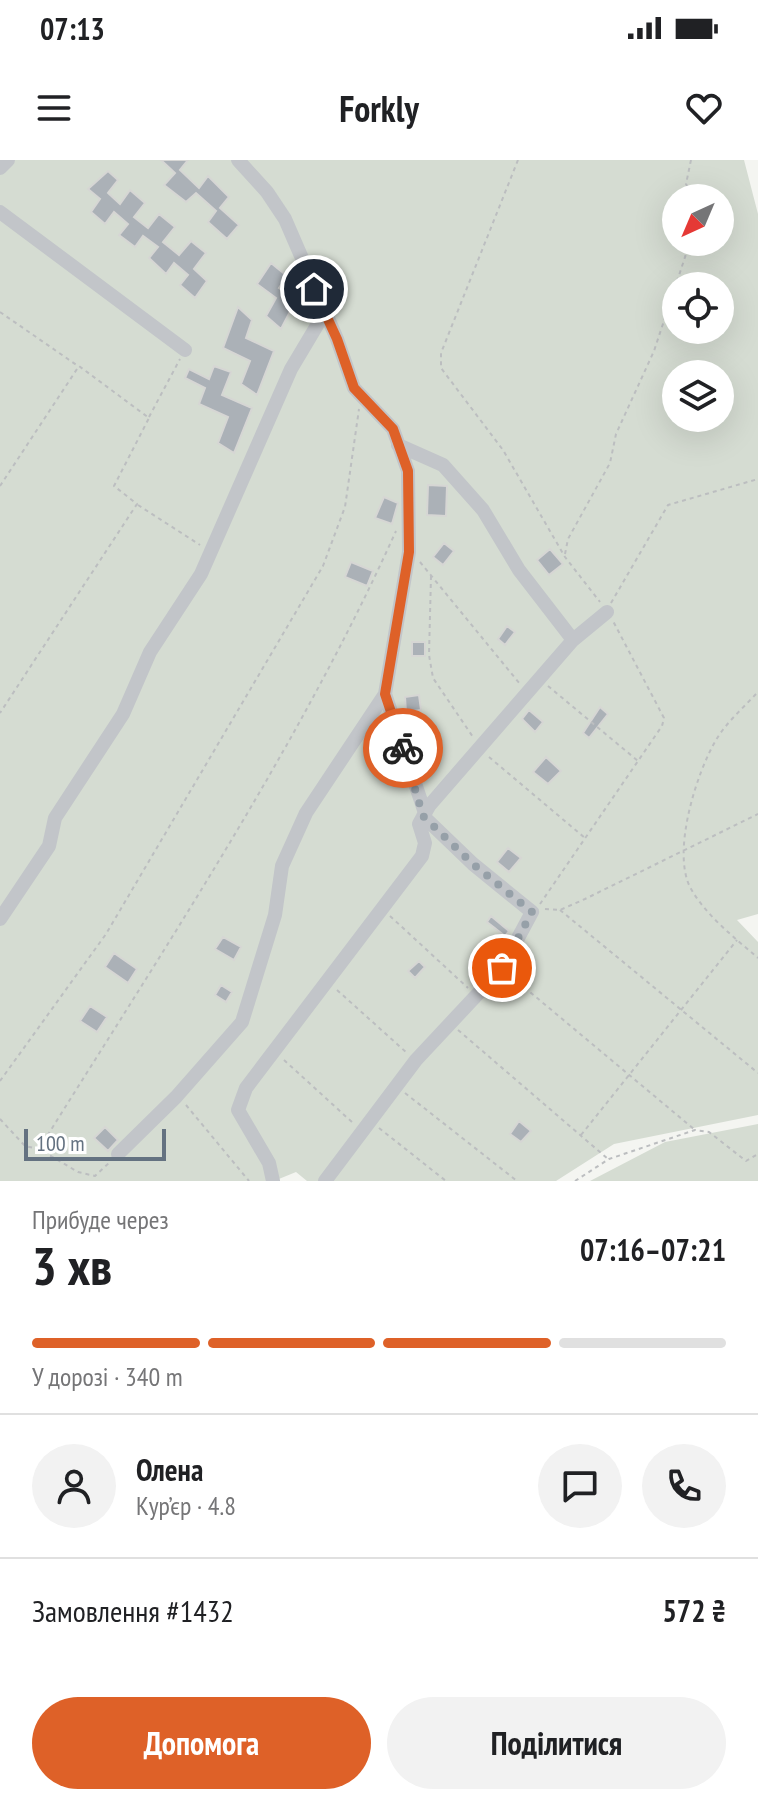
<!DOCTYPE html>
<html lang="uk">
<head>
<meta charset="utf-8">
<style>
	:root { --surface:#fff; --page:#f2f2f2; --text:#202124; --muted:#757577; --line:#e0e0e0; --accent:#de6128 }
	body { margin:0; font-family:"PT Sans Narrow",sans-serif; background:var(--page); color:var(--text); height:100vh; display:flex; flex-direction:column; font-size:30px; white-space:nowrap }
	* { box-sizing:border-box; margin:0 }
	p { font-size:26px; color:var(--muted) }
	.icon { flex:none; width:44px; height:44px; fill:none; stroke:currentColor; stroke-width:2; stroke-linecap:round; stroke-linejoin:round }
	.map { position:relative; height:1021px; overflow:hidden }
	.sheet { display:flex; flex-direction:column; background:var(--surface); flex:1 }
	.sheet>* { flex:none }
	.needle { width:52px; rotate:224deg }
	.controls { position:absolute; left:662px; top:24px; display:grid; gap:16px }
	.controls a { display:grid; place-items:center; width:72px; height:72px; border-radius:50%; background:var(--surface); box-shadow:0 8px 32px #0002; font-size:40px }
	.scale { position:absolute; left:24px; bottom:20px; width:142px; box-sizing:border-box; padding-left:8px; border:4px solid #647281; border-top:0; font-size:22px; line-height:28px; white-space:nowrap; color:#647281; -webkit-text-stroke:6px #fff; paint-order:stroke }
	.pin { position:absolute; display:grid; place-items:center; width:68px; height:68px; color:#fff; margin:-34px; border:4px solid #fff; border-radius:50%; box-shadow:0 2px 8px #0007 }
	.courier { position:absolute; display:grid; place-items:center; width:80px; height:80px; margin:-40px; border:6px solid #de6128; border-radius:50%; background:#fff; color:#222; box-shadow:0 2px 10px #0007 }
	.headline em { font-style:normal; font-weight:600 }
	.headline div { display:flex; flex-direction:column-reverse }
	.headline { display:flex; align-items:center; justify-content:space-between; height:136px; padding:0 32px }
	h1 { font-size:52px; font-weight:600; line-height:60px }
	.bar { display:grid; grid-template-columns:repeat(4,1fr); gap:12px 8px; align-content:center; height:96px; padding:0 32px }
	.bar i { height:10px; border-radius:6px; background:var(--line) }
	.bar .on { background:var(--accent) }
	.bar p { grid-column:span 4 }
	.line { display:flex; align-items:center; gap:20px; padding:0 32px; border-top:2px solid var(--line) }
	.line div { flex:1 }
	.round { display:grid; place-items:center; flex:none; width:84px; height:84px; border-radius:42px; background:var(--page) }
	.cta { display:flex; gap:16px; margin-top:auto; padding:16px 32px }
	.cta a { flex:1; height:92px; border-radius:48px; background:var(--accent); color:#fff; font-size:32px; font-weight:600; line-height:92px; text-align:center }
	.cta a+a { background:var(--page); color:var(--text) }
	.status { display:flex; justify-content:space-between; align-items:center; height:56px; padding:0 40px; background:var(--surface); direction:ltr }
	.status svg { height:22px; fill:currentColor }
	header { display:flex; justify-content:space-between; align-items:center; height:104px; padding:0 32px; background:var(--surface); font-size:36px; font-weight:600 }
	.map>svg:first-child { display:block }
	.green { fill:#d5dcd2; fill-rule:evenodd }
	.building { fill:#abb1b7; stroke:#d6d6d4; stroke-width:2 }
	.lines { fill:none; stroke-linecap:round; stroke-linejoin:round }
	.path { stroke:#bcbec0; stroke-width:2; stroke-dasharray:4 4; stroke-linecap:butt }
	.minor { stroke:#c2c5c9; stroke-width:14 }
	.done { stroke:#96a0a8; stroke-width:8; stroke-dasharray:0 14.4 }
	.route { stroke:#de6128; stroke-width:10 }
</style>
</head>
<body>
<div class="status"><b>07:13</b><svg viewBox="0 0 49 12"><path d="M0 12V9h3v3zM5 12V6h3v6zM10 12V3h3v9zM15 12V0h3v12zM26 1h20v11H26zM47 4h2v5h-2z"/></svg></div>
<header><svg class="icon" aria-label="menu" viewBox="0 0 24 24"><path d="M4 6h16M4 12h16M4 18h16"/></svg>Forkly<svg class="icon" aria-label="heart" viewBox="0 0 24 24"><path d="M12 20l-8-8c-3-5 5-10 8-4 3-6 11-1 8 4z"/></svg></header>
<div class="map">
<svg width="758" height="1021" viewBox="0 0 758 1021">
	<rect width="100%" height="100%" fill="#f4f5f1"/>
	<path class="green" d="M0,0H744L758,54V754L737,760L758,782V955L614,984L556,1021H307L296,1012L274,1021H0ZM676,38H720V82H676ZM676,126H720V170H676ZM676,214H720V258H676Z
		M758,964V1021H590L665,982Z"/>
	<path class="building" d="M161,0H188L180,10L199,28L208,16L229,37L220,48L239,65L227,79L208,62L216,51L196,33L186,42L164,25L175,13Z
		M108,11L118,20L108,33L120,44L130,30L145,43L134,57L148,68L159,54L175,67L163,82L179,95L191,81L206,93L194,109L207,121L195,138L180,125L188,115L174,103L166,114L149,98L158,87L143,76L135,87L119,75L128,64L114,52L105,64L91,52L100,39L88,29Z
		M271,103L287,116L279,128L296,140L281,169L266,156L276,138L257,124Z
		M238,147L252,160L246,178L274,191L257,235L241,224L250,201L223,188Z
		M214,206L231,212L222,235L252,248L234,293L218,283L228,257L199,244L205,228L185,218L189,209L209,219Z
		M428,325L447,326L446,356L427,355Z
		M384,337L398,343L392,364L375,358Z
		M444,383L454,391L443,405L433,397Z
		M550,389L563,404L549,415L537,400Z
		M351,402L373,411L367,426L345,417Z
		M507,466L515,472L505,485L498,479Z
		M412,482H425V496H412Z
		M419,535L421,550L406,552L405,537Z
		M600,547L608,554L589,578L583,573Z
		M529,550L543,562L535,572L522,559Z
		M546,597L561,611L548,624L533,612Z
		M508,688L521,698L509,712L497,702Z
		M491,756L509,771L505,776L487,762Z
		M223,777L241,787L234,800L215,789Z
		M114,793L137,809L128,823L105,807Z
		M419,801L425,807L415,818L408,811Z
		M221,825L232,832L226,842L215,835Z
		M90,846L107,857L97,872L80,861Z
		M519,961L531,971L521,982L510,974Z
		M105,967L118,980L108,991L94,978Z"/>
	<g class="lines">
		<path class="path" d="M518,0L441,193V208L503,290L565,397L600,442
			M691,0L686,24L694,38
			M0,152L78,206
			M149,257L180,199
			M0,326L79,206L149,258L114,326L137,344L0,553
			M138,345L200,385
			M565,394L568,379L610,303L616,274L654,191L690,82
			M420,402L520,524
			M431,416L429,495L433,518L473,577
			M611,443L668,345L758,319
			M548,526L638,601
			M756,534C742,549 726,563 716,580C696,614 672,691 690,727C705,755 735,778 758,798
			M489,597L585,678
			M540,744L662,566L664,558L613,461
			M545,749L560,750L585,739L758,654
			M560,750L758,913
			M390,756L468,828
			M512,817L695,970
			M337,830L407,893
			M458,870L608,999
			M284,900L353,963
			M0,921L106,774L323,406L345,347L359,249
			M405,933L517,1021
			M186,945L249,1021
			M0,959L25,986L39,989L78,1012L95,1016L110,1002
			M379,968L446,1021
			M581,975L737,780
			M39,989C165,787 298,588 396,371
			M575,1021L609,999L695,970L709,972L746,1001L758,994"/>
		<path class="minor" d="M0,8L8,0
			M0,52L185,190
			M573,480L607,452
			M385,534L425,653
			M0,759L49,686L55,658L123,554L150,492L201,414L291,209L325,152
			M118,994L176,937L242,862L275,755L282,706L306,653L385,534L409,392L408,311L393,269L354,228L337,179L285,59L267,32L238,0
			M273,1021L269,1003L238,950L246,928L422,696L425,683L419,664L429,646L573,480L519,410L483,350L443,305L398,285
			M325,1021L416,900L502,808L532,752L473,704L423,656"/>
	</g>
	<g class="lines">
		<path class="done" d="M403,588L423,656L473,704L532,752L502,808"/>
		<path class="route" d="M314,129L337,179L354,228L393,269L408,311L409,392L385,534L403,588"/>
	</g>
</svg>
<div class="controls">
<a><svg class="needle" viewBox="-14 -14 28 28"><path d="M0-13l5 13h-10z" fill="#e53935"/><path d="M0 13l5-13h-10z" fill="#757577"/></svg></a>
<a><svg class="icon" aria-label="locate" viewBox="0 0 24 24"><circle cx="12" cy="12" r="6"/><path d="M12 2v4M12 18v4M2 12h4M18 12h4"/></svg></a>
<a><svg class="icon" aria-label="layers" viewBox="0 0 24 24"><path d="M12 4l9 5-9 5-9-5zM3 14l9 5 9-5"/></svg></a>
</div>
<div class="scale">100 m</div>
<div class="pin" style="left:502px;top:808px;background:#ea580c"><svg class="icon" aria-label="bag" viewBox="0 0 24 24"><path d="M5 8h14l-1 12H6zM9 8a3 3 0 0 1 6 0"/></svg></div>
<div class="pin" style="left:314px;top:129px;background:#1f2937"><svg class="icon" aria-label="home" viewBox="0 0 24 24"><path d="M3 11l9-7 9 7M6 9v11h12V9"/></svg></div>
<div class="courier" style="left:403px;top:588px"><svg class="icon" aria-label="bike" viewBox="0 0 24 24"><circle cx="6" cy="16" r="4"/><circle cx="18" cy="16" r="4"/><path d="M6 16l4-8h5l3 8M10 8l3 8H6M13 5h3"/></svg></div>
</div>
<section class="sheet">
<div class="headline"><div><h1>3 хв</h1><p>Прибуде через</p></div><em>07:16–07:21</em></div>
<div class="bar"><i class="on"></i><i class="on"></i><i class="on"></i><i></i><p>У дорозі · 340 m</p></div>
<div class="line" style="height:144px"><a class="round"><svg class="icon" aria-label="person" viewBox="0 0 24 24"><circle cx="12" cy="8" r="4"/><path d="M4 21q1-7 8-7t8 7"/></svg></a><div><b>Олена</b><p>Кур’єр · 4.8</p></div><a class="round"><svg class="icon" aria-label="chat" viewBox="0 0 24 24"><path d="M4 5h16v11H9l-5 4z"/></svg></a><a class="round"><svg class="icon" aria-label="phone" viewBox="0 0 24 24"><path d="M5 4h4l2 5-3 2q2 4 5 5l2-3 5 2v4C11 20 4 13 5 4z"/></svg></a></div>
<div class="line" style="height:104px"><div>Замовлення #1432</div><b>572 ₴</b></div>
<div class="cta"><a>Допомога</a><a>Поділитися</a></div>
</section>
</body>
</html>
